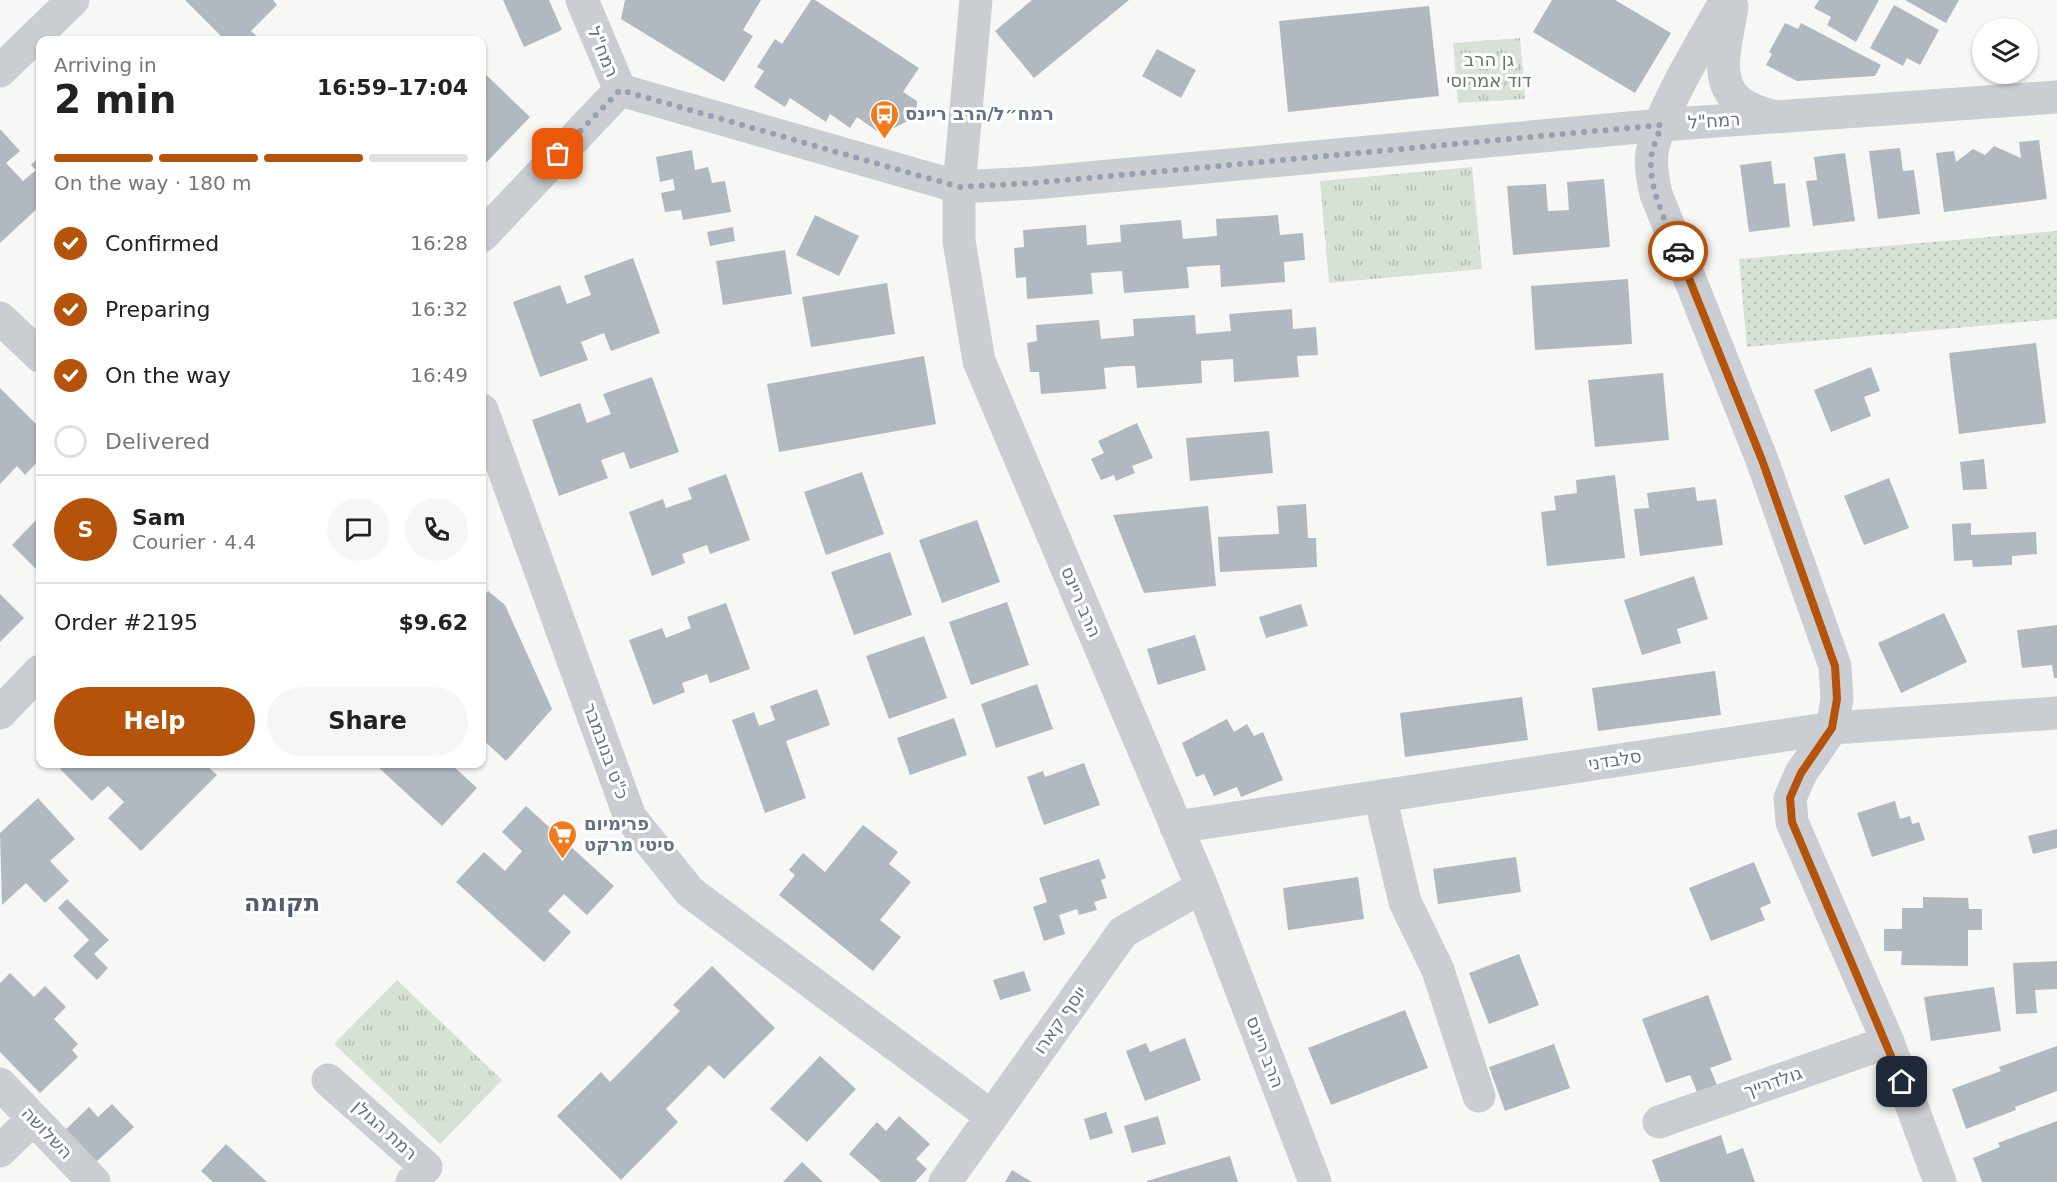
<!DOCTYPE html>
<html lang="en">
<head>
<meta charset="utf-8">
<style>
	:root { --surface:#fff; --page:#f6f6f6; --text:#222; --muted:#767676; --line:#e0e0e0; --accent:#b45309 }
	body { margin:0; font-family:"DejaVu Sans",Heebo,sans-serif; background:var(--page); color:var(--text); height:100vh; display:flex; flex-direction:column; font-size:22px; white-space:nowrap }
	* { box-sizing:border-box; margin:0 }
	p { font-size:20px; color:var(--muted) }
	.icon { flex:none; width:33px; height:33px; fill:none; stroke:currentColor; stroke-width:2; stroke-linecap:round; stroke-linejoin:round }
	.map { position:relative; flex:1; overflow:hidden }
	.details { position:absolute; left:36px; top:36px; width:450px; height:732px; display:flex; flex-direction:column; background:var(--surface); border-radius:12px; box-shadow:0 2px 4px #0004 }
	.details>* { flex:none }
	.buttons { position:absolute; left:1972px; top:18px; display:grid; gap:12px }
	.buttons a { display:grid; place-items:center; width:66px; height:66px; border-radius:50%; background:var(--surface); box-shadow:0 2px 4px #0004; font-size:30px }
	.pin { position:absolute; display:grid; place-items:center; width:51px; height:51px; color:#fff; margin:-26px; border-radius:12px; box-shadow:0 3px 9px #0006 }
	.courier { position:absolute; display:grid; place-items:center; width:60px; height:60px; margin:-30px; border:4px solid #b45309; border-radius:50%; background:#fff; color:#222; box-shadow:0 2px 8px #0007 }
	.head em { font-style:normal; font-weight:700 }
	.head div { display:flex; flex-direction:column-reverse }
	.head { display:flex; align-items:center; justify-content:space-between; height:102px; padding:0 18px }
	h1 { font-size:39px; font-weight:700; line-height:45px }
	.bar { display:grid; grid-template-columns:repeat(4,1fr); gap:9px 6px; align-content:center; height:72px; padding:0 18px }
	.bar i { height:8px; border-radius:4px; background:var(--line) }
	.bar .current { background:var(--accent) }
	.bar p { grid-column:span 4 }
	.line { display:flex; align-items:center; gap:15px; padding:0 18px; border-top:2px solid var(--line) }
	.line div { flex:1 }
	.round { display:grid; place-items:center; flex:none; width:63px; height:63px; border-radius:32px; background:var(--page) }
	ol { padding:0 18px; list-style:none }
	li { display:flex; align-items:center; gap:18px; height:66px }
	li p { margin-inline-start:auto }
	li .icon { padding:6px; border-radius:50%; background:var(--accent); color:#fff; stroke-width:4 }
	li:last-child { color:var(--muted) }
	li i { width:33px; height:33px; border:3px solid var(--line); border-radius:50% }
	.action { display:flex; gap:12px; margin-top:auto; padding:12px 18px }
	.action a { flex:1; height:69px; border-radius:36px; background:var(--accent); color:#fff; font-size:24px; font-weight:700; line-height:69px; text-align:center }
	.action a+a { background:var(--page); color:var(--text) }
	.map>svg:first-child { display:block }
	.grass { fill:url(#grass-dots) }
	.park { fill:url(#park-tufts) }
	.building { fill:#b2b8c0 }
	.lines { fill:none; stroke-linecap:round; stroke-linejoin:round }
	.minor { stroke:#cacdd1; stroke-width:33 }
	.done { stroke:#97a0af; stroke-width:6; stroke-dasharray:0 10.8 }
	.route { stroke:#b45309; stroke-width:8 }
	.labels { text-anchor:middle; stroke-width:6; stroke-linejoin:round; paint-order:stroke }
	.street-label { font-size:18px; fill:#647189; stroke:#fff }
	.park-label { font-size:18px; fill:#607a60; stroke:#fff }
	.poi-label { font-size:18px; font-weight:bold; fill:#647189; stroke:#fff; text-anchor:start }
	.district-label { font-size:24px; font-weight:bold; fill:#535c6d; stroke:#fff }
</style>
</head>
<body>
<div class="map">
<svg width="2057" height="1182" viewBox="0 0 2057 1182">
	<defs>
		<pattern id="grass-dots" width="8" height="8" patternUnits="userSpaceOnUse" patternTransform="scale(1.5)"><rect width="8" height="8" fill="#d7e1d6"/><path d="M2 2h.1M6 6h.1" fill="none" stroke="#b2bbb3" stroke-width="1.8" stroke-linecap="round"/></pattern>
		<pattern id="park-tufts" width="24" height="20" patternUnits="userSpaceOnUse" patternTransform="scale(1.5)"><rect width="24" height="20" fill="#d7e1d6"/><path d="M3 7l-1-3M5 7V3M7 7l1-3M15 17l-1-3M17 17v-4M19 17l1-3" fill="none" stroke="#b2bbb3"/></pattern>
	</defs>
	<rect width="100%" height="100%" fill="#f7f8f5"/>
	<path class="grass" d="M2057,231V319L1747,347L1739,259Z"/>
	<path class="park" d="M1520,38L1525,99L1458,103L1453,43Z
		M1472,167L1482,269L1329,283L1320,181Z
		M397,980L502,1080L440,1144L334,1044Z"/>
	<path class="building" d="M185,0H273L277,5L251,31L261,40H225Z
		M503,0H549L562,30L524,47Z
		M625,0H761L743,30L753,36L724,82L621,19Z
		M811,0H815L919,68L903,92L917,101L916,117L894,128L884,122L877,131L857,117L850,128L830,114L826,122L790,98L785,107L754,87L764,71L757,67L775,39L782,44Z
		M1032,0H1129L1034,78L995,31Z
		M1552,0H1615L1671,33L1635,93L1533,32Z
		M1819,0H1879L1856,42L1827,25L1831,17L1814,8Z
		M1905,0H1959L1946,23Z
		M1894,5L1939,30L1920,65L1907,58L1903,66L1870,48Z
		M1429,6L1439,96L1288,112L1279,21Z
		M1785,23L1798,29L1801,23L1881,65L1875,76L1797,81L1766,65L1772,54L1769,52Z
		M1157,49L1196,70L1181,98L1142,76Z
		M482,71L530,117L482,167Z
		M0,129L20,151L6,163L23,181L36,170L31,165L40,156V206L0,243Z
		M2039,140L2047,199L1944,212L1936,153L1954,151L1956,162L1973,149L1985,155L1994,146L2021,158L2019,142Z
		M1900,148L1903,171L1914,170L1920,214L1878,219L1869,151Z
		M692,150L695,170L708,167L712,183L725,181L731,212L683,220L681,210L665,212L661,193L675,190L673,179L660,182L656,157Z
		M1845,153L1855,221L1813,226L1806,181L1817,180L1814,157Z
		M1771,161L1774,184L1785,183L1790,227L1749,232L1740,165Z
		M1604,179L1610,247L1513,255L1507,186L1546,184L1548,211L1569,210L1567,182Z
		M815,215L859,236L839,276L796,255Z
		M1278,215L1280,235L1303,233L1305,260L1284,262L1285,282L1221,287L1220,265L1187,267L1189,288L1124,293L1122,271L1091,273L1093,294L1027,299L1026,277L1016,278L1014,248L1024,247L1023,230L1086,225L1087,245L1121,242L1120,225L1181,220L1183,239L1217,236L1216,219Z
		M733,227L735,241L710,246L707,232Z
		M785,250L792,294L723,305L716,261Z
		M633,258L660,333L611,351L604,333L581,342L588,360L540,377L513,302L560,285L567,304L591,295L584,276Z
		M1628,279L1632,344L1535,350L1531,286Z
		M887,283L895,334L811,347L802,297Z
		M1292,309L1293,329L1316,327L1318,355L1297,356L1299,377L1234,382L1233,359L1201,361L1202,383L1137,388L1135,366H1124L1104,368L1106,389L1041,394L1039,372H1030L1027,343L1037,341L1036,325L1099,320L1101,339L1134,336L1133,319L1195,315L1196,334L1231,331L1229,314Z
		M2036,343L2046,423L1959,434L1949,353Z
		M924,356L936,424L779,452L767,384Z
		M1871,367L1880,391L1864,397L1871,416L1831,432L1814,390Z
		M1663,373L1669,440L1595,447L1588,380Z
		M652,377L679,452L630,469L624,452L601,460L608,478L559,496L532,420L580,403L587,423L611,414L603,394Z
		M0,388L40,428V459L25,475L17,466L0,484Z
		M1137,423L1153,458L1132,466L1135,473L1116,481L1114,475L1101,480L1091,459L1104,453L1098,441Z
		M1269,431L1273,473L1190,481L1186,438Z
		M1984,459L1987,489L1963,490L1960,462Z
		M862,472L884,534L826,555L804,492Z
		M726,474L750,540L710,554L707,545L682,554L685,563L652,576L629,512L663,499L666,508L692,499L688,488Z
		M1615,475L1625,558L1547,566L1541,512L1556,510L1554,496L1577,493L1576,480Z
		M1889,478L1909,528L1864,545L1844,496Z
		M1695,487L1697,501L1716,499L1723,545L1640,556L1634,509L1649,508L1647,493Z
		M1306,504L1308,538H1316L1317,567L1220,572L1218,537L1279,534L1277,506Z
		M1208,506L1216,586L1144,593L1113,515Z
		M40,516V573L12,545Z
		M977,520L1000,582L942,603L919,540Z
		M1971,523V535L2036,532L2037,554L2012,556V565L1973,567L1972,560L1954,561L1952,524Z
		M890,552L912,615L854,635L831,572Z
		M1694,576L1708,619L1677,629L1681,643L1642,655L1624,600Z
		M488,591L505,605L552,709L506,761L482,739V598Z
		M0,594L24,618L0,642Z
		M1007,602L1029,665L971,685L949,622Z
		M726,603L750,669L710,683L707,674L682,683L685,692L653,705L629,640L662,628L666,638L691,628L687,617Z
		M1301,604L1308,626L1266,638L1259,617Z
		M1944,613L1967,662L1901,693L1878,643Z
		M2057,625V678H2054L2052,665L2022,668L2017,630Z
		M1195,635L1206,670L1158,685L1147,649Z
		M924,636L947,698L889,719L866,656Z
		M1715,671L1721,715L1598,731L1592,688Z
		M1037,684L1053,729L996,748L981,704Z
		M817,689L830,725L786,741L806,798L765,813L732,720L754,712L759,726L775,720L770,706Z
		M1522,697L1528,740L1405,757L1400,713Z
		M954,718L967,755L910,775L897,738Z
		M1227,719L1234,732L1247,724L1254,736L1263,732L1283,780L1241,797L1237,787L1214,796L1204,774L1196,777L1182,743Z
		M1084,763L1100,805L1044,825L1027,777L1043,771L1045,777Z
		M65,764H205L217,775L141,851L108,818L124,802L108,786L92,801L60,769Z
		M382,764H451L477,788L442,826L378,767Z
		M38,798L75,839L50,861L69,881L45,903L26,883L2,905L0,833Z
		M1895,801L1900,819L1910,816L1912,824L1919,822L1925,840L1872,857L1857,813Z
		M526,806L614,886L587,915L564,894L548,911L571,932L544,962L456,882L484,852L505,871L522,851L502,832Z
		M863,825L898,852L889,864L911,882L880,920L901,937L873,971L779,895L795,875L789,870L803,853L825,872Z
		M2057,829V848L2033,854L2028,836Z
		M1516,857L1521,892L1438,904L1433,869Z
		M1099,859L1106,878L1101,880L1107,898L1094,902L1097,910L1079,915L1077,909L1059,915L1065,934L1044,941L1033,907L1047,902L1039,878Z
		M1754,862L1771,903L1760,908L1765,920L1711,941L1689,888Z
		M1358,877L1364,919L1288,930L1283,888Z
		M1923,897L1968,898L1969,909H1982V930H1968V966L1901,965L1902,951H1884V929H1902V908H1923Z
		M67,899L109,940L94,954L108,968L97,980L73,956L89,940L58,908Z
		M1519,954L1539,1005L1489,1024L1469,973Z
		M2057,961V989L2035,990L2037,1013L2016,1014L2013,963Z
		M712,966L775,1028L724,1079L709,1065L666,1109L678,1122L621,1180L557,1116L601,1072L610,1082L680,1011L673,1005Z
		M1024,971L1031,991L1000,1000L993,980Z
		M10,973L34,997L45,986L66,1007L54,1019L78,1044L72,1050L78,1057L40,1093L0,1052V983Z
		M1994,987L2001,1031L1931,1041L1924,997Z
		M1708,995L1732,1060L1710,1068L1717,1085L1697,1092L1690,1075L1666,1083L1642,1019Z
		M1405,1010L1428,1068L1331,1105L1308,1048Z
		M1185,1038L1201,1080L1145,1101L1126,1051L1146,1043L1150,1052Z
		M1554,1044L1570,1088L1505,1111L1489,1067Z
		M2057,1046V1091L2015,1107L2016,1110L1966,1129L1952,1089L2001,1071L1999,1067Z
		M820,1056L856,1089L807,1142L770,1109Z
		M112,1104L134,1127L96,1162L65,1130L89,1107L98,1117Z
		M1106,1112L1113,1133L1090,1140L1084,1119Z
		M899,1116L930,1144L916,1159L927,1169L915,1182H881L849,1154L877,1122L886,1131Z
		M1158,1116L1166,1144L1132,1153L1124,1126Z
		M2057,1121V1182H1982L1973,1158L2000,1147L1998,1143Z
		M1721,1135L1727,1154L1743,1148L1755,1182H1660L1652,1160Z
		M226,1144L267,1182H213L201,1171Z
		M1230,1156L1238,1182H1147V1181Z
		M802,1162L823,1182H783Z
		M1012,1170L1032,1182H1005Z"/>
	<g class="lines">
		<path class="minor" d="M582,0L620,90L959,187L1034,183L1661,125L2057,97
			M976,0L959,187V241L979,361L1202,887L1315,1182
			M1726,0C1706,37 1657,114 1652,153C1650,167 1653,181 1656,194L1762,460L1835,666L1837,699L1832,728L1801,773L1790,798L1792,822L1888,1042L1940,1182
			M1732,7C1723,60 1707,101 1773,116
			M0,71L73,0
			M482,236L620,90
			M0,318L40,356
			M482,410L630,817L690,892L991,1116
			M0,713L40,671
			M1380,796L1405,902L1438,970L1479,1096
			M1176,827L1832,728L2057,713
			M328,1080L426,1167L412,1182
			M0,1084L94,1182
			M1659,1122L1888,1042
			M0,1151L33,1119
			M945,1182L1123,932L1202,887"/>
	</g>
	<g class="lines">
		<path class="done" d="M558,154L620,90L959,187L1034,183L1661,125C1659,134 1654,143 1652,152C1646,186 1666,221 1678,251"/>
		<path class="route" d="M1678,251L1762,460L1835,666L1837,699L1832,728L1801,773L1790,798L1792,822L1902,1082"/>
	</g>
	<defs>
		<symbol id="bus-pin" viewBox="-11 -11 22 30"><path d="M0 17L-7.5 6A9.5 9.5 0 1 1 7.5 6Z" fill="#f27a1b" stroke="#fff"/><path d="M-5-6H5V4H4V6H2V4H-2V6H-4V4H-5ZM-3.5-4V0h7V-4ZM-3.5 1.2v1.5H-2V1.2ZM2 1.2v1.5H3.5V1.2Z" fill="#fff"/></symbol>
		<symbol id="supermarket-pin" viewBox="-11 -11 22 30"><path d="M0 17L-7.5 6A9.5 9.5 0 1 1 7.5 6Z" fill="#f27a1b" stroke="#fff"/><path d="M-6-5.5h2.5l.6 2H6L4.5 2H-2.5L-4.4-4H-6ZM-1.5 3.2a1.3 1.3 0 1 0 .1 0ZM3 3.2a1.3 1.3 0 1 0 .1 0Z" fill="#fff"/></symbol>
	</defs>
	<g fill-rule="evenodd">
		<use href="#bus-pin" x="868" y="98" width="33" height="45"/>
		<use href="#supermarket-pin" x="546" y="818" width="33" height="45"/>
	</g>
	<g class="labels">
		<g class="street-label">
			<text transform="translate(603 52) rotate(67)" y="6">רמח"ל</text>
			<text transform="translate(1714 121) rotate(-4)" y="6">רמח"ל</text>
			<text transform="translate(1081 602) rotate(67)" y="6">הרב ריינס</text>
			<text transform="translate(606 751) rotate(70)" y="6">כ"ט בנובמבר</text>
			<text transform="translate(1615 760) rotate(-9)" y="6">סלבדני</text>
			<text transform="translate(1060 1020) rotate(-55)" y="6">יוסף קארו</text>
			<text transform="translate(1265 1052) rotate(69)" y="6">הרב ריינס</text>
			<text transform="translate(1773 1082) rotate(-19)" y="6">גולדרייך</text>
			<text transform="translate(385 1130) rotate(42)" y="6">רמת הגולן</text>
			<text transform="translate(47 1133) rotate(46)" y="6">השלושה</text>
		</g>
		<g class="park-label">
			<text x="1489" y="66">גן הרב<tspan x="1489" dy="21">דוד אמרוסי</tspan></text>
		</g>
		<g class="poi-label">
			<text x="905" y="120">רמח״ל/הרב ריינס</text>
			<text x="584" y="830">פרימיום<tspan x="584" dy="21">סיטי מרקט</tspan></text>
		</g>
		<g class="district-label">
			<text x="282" y="911">תקומה</text>
		</g>
	</g>
</svg>
<div class="buttons">
<a><svg class="icon" aria-label="layers" viewBox="0 0 24 24"><path d="M12 4l9 5-9 5-9-5zM3 14l9 5 9-5"/></svg></a>
</div>
<div class="pin" style="left:558px;top:154px;background:#ea580c"><svg class="icon" aria-label="bag" viewBox="0 0 24 24"><path d="M5 8h14l-1 12H6zM9 8a3 3 0 0 1 6 0"/></svg></div>
<div class="pin" style="left:1902px;top:1082px;background:#1f2937"><svg class="icon" aria-label="home" viewBox="0 0 24 24"><path d="M3 11l9-7 9 7M6 9v11h12V9"/></svg></div>
<div class="courier" style="left:1678px;top:251px"><svg class="icon" aria-label="car" viewBox="0 0 24 24"><path d="M5 17H2v-5l4-1 3-4h7l3 4 3 1v5h-3M9 17h6M6 11h13"/><circle cx="7" cy="17" r="2"/><circle cx="17" cy="17" r="2"/></svg></div>
<section class="details">
<div class="head"><div><h1>2 min</h1><p>Arriving in</p></div><em>16:59–17:04</em></div>
<div class="bar"><i class="current"></i><i class="current"></i><i class="current"></i><i></i><p>On the way · 180 m</p></div>
<ol>
<li><svg class="icon" aria-label="check" viewBox="0 0 24 24"><path d="M5 12l5 5 9-10"/></svg>Confirmed<p>16:28</p></li>
<li><svg class="icon" aria-label="check" viewBox="0 0 24 24"><path d="M5 12l5 5 9-10"/></svg>Preparing<p>16:32</p></li>
<li><svg class="icon" aria-label="check" viewBox="0 0 24 24"><path d="M5 12l5 5 9-10"/></svg>On the way<p>16:49</p></li>
<li><i></i>Delivered</li>
</ol>
<div class="line" style="height:108px"><b class="round" style="background:var(--accent);color:#fff">S</b><div><b>Sam</b><p>Courier · 4.4</p></div><a class="round"><svg class="icon" aria-label="chat" viewBox="0 0 24 24"><path d="M4 5h16v11H9l-5 4z"/></svg></a><a class="round"><svg class="icon" aria-label="phone" viewBox="0 0 24 24"><path d="M5 4h4l2 5-3 2q2 4 5 5l2-3 5 2v4C11 20 4 13 5 4z"/></svg></a></div>
<div class="line" style="height:78px"><div>Order #2195</div><b>$9.62</b></div>
<div class="action"><a>Help</a><a>Share</a></div>
</section>
</div>
</body>
</html>
